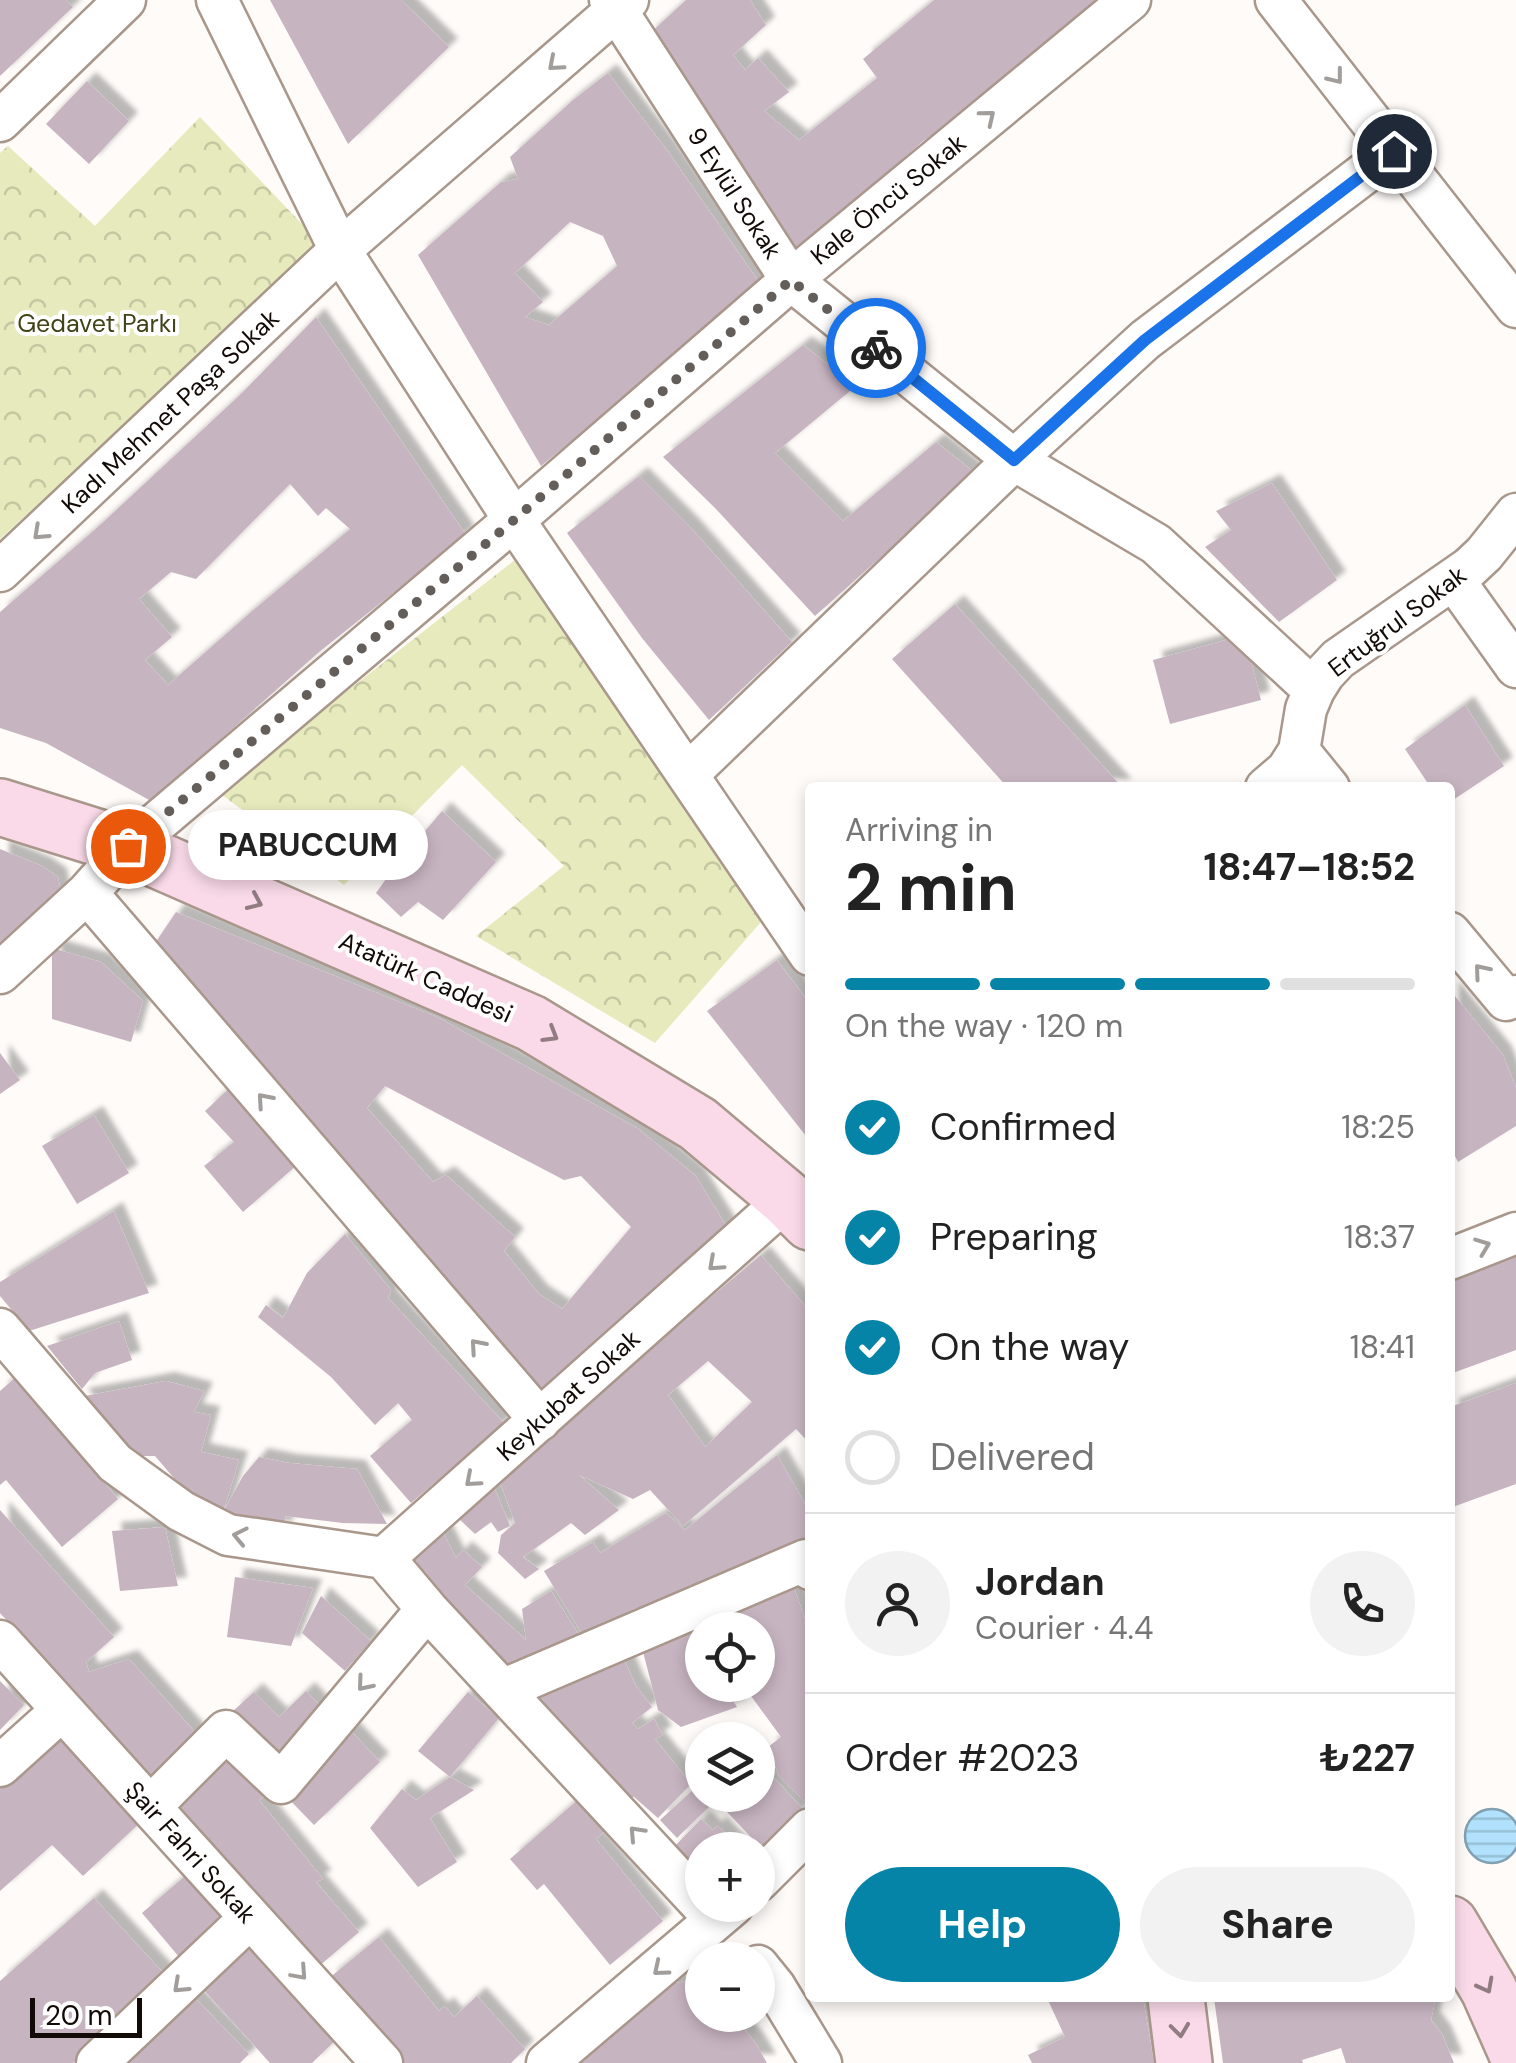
<!DOCTYPE html>
<html lang="en">
<head>
<meta charset="utf-8">
<style>
	:root { --surface:#fff; --page:#f2f2f2; --text:#222; --muted:#767676; --line:#e0e0e0; --accent:#0584a8 }
	body { margin:0; font-family:"DM Sans",sans-serif; background:var(--page); color:var(--text); height:100vh; display:flex; flex-direction:column; font-size:38px; white-space:nowrap }
	* { box-sizing:border-box; margin:0 }
	p { font-size:32px; color:var(--muted) }
	.icon { flex:none; width:55px; height:55px; fill:none; stroke:currentColor; stroke-width:2; stroke-linecap:round; stroke-linejoin:round }
	.map { position:relative; flex:1; overflow:hidden }
	.panel { position:absolute; left:805px; top:782px; width:650px; height:1220px; display:flex; flex-direction:column; background:var(--surface); border-radius:10px; box-shadow:0 5px 15px #0003 }
	.panel>* { flex:none }
	.controls { position:absolute; left:685px; top:1612px; display:grid; gap:20px }
	.controls a { display:grid; place-items:center; width:90px; height:90px; border-radius:50%; background:var(--surface); box-shadow:0 5px 15px #0003; font-size:50px }
	.scale { position:absolute; left:30px; bottom:25px; width:112px; box-sizing:border-box; padding-left:10px; border:5px solid #110a06; border-top:0; font-size:28px; line-height:35px; white-space:nowrap; color:#110a06; -webkit-text-stroke:8px #fff; paint-order:stroke }
	.pin { position:absolute; display:grid; place-items:center; width:85px; height:85px; color:#fff; margin:-42px; border:5px solid #fff; border-radius:50%; box-shadow:0 2px 10px #0007 }
	.courier { position:absolute; display:grid; place-items:center; width:100px; height:100px; margin:-50px; border:8px solid #1a73e8; border-radius:50%; background:#fff; color:#222; box-shadow:0 2px 12px #0007 }
	.bubble { position:absolute; height:70px; border-radius:35px; background:var(--surface); box-shadow:0 5px 15px #0003; font-size:32px; font-weight:700; line-height:70px; text-align:center }
	.summary em { font-style:normal; font-weight:700 }
	.summary div { display:flex; flex-direction:column-reverse }
	.summary { display:flex; align-items:center; justify-content:space-between; height:170px; padding:0 40px }
	h1 { font-size:65px; font-weight:700; line-height:75px }
	.bar { display:grid; grid-template-columns:repeat(4,1fr); gap:15px 10px; align-content:center; height:120px; padding:0 40px }
	.bar i { height:12px; border-radius:8px; background:var(--line) }
	.bar .selected { background:var(--accent) }
	.bar p { grid-column:span 4 }
	.line { display:flex; align-items:center; gap:25px; padding:0 40px; border-top:2px solid var(--line) }
	.line div { flex:1 }
	.round { display:grid; place-items:center; flex:none; width:105px; height:105px; border-radius:52px; background:var(--page) }
	ol { padding:0 40px; list-style:none }
	li { display:flex; align-items:center; gap:30px; height:110px }
	li p { margin-inline-start:auto }
	li .icon { padding:10px; border-radius:50%; background:var(--accent); color:#fff; stroke-width:4 }
	li:last-child { color:var(--muted) }
	li i { width:55px; height:55px; border:5px solid var(--line); border-radius:50% }
	.action { display:flex; gap:20px; margin-top:auto; padding:20px 40px }
	.action a { flex:1; height:115px; border-radius:60px; background:var(--accent); color:#fff; font-size:40px; font-weight:700; line-height:115px; text-align:center }
	.action a+a { background:var(--page); color:var(--text) }
	.map>svg:first-child { display:block }
	.forest { fill:url(#forest-crowns) }
	.water { fill:url(#water-rules); stroke:#81a0b2; stroke-width:2.5 }
	.building { fill:#c7b4c1; fill-rule:evenodd; filter:url(#shadow) }
	.lines { fill:none; stroke-linecap:round; stroke-linejoin:round }
	.street-casing { stroke:#a9978b; stroke-width:45 }
	.secondary-casing { stroke:#a9978b; stroke-width:60 }
	.street { stroke:#fff; stroke-width:40 }
	.secondary { stroke:#fadae8; stroke-width:55 }
	.oneway { stroke:#a09d9b }
	.oneway2 { stroke:#917c82 }
	.done { stroke:#645e5b; stroke-width:10; stroke-dasharray:0 18 }
	.route { stroke:#1a73e8; stroke-width:12 }
	.labels { text-anchor:middle; stroke-width:8; stroke-linejoin:round; paint-order:stroke }
	.street-label { font-size:25px; fill:#110a06; stroke:#fff }
	.park-label { font-size:25px; fill:#424418; stroke:#fff }
</style>
</head>
<body>
<div class="map">
<svg width="1516" height="2063" viewBox="0 0 1516 2063">
	<defs>
		<pattern id="forest-crowns" width="20" height="18" patternUnits="userSpaceOnUse" patternTransform="scale(2.5)"><rect width="20" height="18" fill="#e6eabc"/><path d="M2 6a3 3 0 1 1 6 0M12 15a3 3 0 1 1 6 0" fill="none" stroke="#c4c7a0"/></pattern>
		<pattern id="water-rules" width="6" height="5" patternUnits="userSpaceOnUse" patternTransform="scale(2.5)"><rect width="6" height="5" fill="#b1e1fc"/><path d="M0 2.5h6" fill="none" stroke="#97c0d6"/></pattern>
		<filter id="shadow"><feDropShadow dx="9" dy="-9" stdDeviation="2.5" flood-color="#0004"/></filter>
	</defs>
	<rect width="100%" height="100%" fill="#fefbf8"/>
	<path class="forest" d="M200,117L322,245L0,539V153L8,146L95,226Z
		M520,556L761,922L655,1043L476,936L564,866L462,765L344,885L218,792Z"/>
	<path class="water" d="M1465 1836a27 27 0 1 1 54 0a27 27 0 1 1-54 0Z"/>
	<path class="building" d="M0,0H66L73,7L0,76Z
		M270,0H401L449,47L348,144Z
		M686,0H750L766,25L733,55L745,70L758,58L789,92L764,111L799,140L877,78L863,59L934,0H1111L989,99L923,141L795,254L647,36Z
		M608,73L666,149L761,285L541,466L418,255L501,182L518,179L510,157L573,100ZM570,222L603,236L617,266L549,325L525,317L543,302L515,273Z
		M87,81L129,121L89,164L46,124Z
		M316,317L466,535L319,652L151,801L46,743L0,728V612L99,526L242,393ZM290,484L318,516L326,508L350,529L251,612L168,685L145,660L172,637L139,599L171,572L196,579Z
		M803,345L856,386L775,453L843,521L936,442L975,473L815,616L716,509L663,457Z
		M639,476L690,527L792,642L709,720L642,638L567,533Z
		M1272,483L1337,580L1279,622L1205,547L1231,530L1216,511Z
		M955,604L1123,788H1008L892,659Z
		M1244,635L1261,700L1170,724L1153,660Z
		M1465,705L1504,766L1450,802V788H1431L1405,749Z
		M442,811L496,862L443,920L418,902L401,917L376,893L386,879L378,868L396,847L409,850Z
		M0,849L42,866L58,877L62,898L0,944Z
		M176,912L437,1017L637,1128L695,1175L728,1229L544,1402L151,949ZM385,1086L564,1180L581,1176L631,1227L562,1309L539,1294L504,1251L515,1237L446,1175L433,1182L367,1108Z
		M52,948L101,962L143,1001L131,1042L52,1019Z
		M777,960L810,1004V1141L707,1011Z
		M1450,990L1503,1055L1516,1088V1126L1458,1162L1450,1146Z
		M0,1053L20,1080L0,1094Z
		M236,1082L305,1158L243,1212L204,1166L234,1142L205,1111Z
		M94,1115L129,1173L77,1204L42,1146Z
		M114,1211L149,1293L29,1331L0,1296V1282Z
		M345,1234L391,1290L388,1298L504,1423L411,1503L370,1456L412,1420L398,1403L375,1425L331,1377L258,1317L266,1305L283,1318L307,1273Z
		M761,1255L810,1312V1444L796,1429L683,1526L650,1490L633,1499L579,1475L619,1510L585,1535L571,1523L523,1557L539,1569L525,1579L498,1553L501,1535L515,1523L500,1482L526,1450L552,1430L579,1412L649,1349ZM708,1361L752,1402L705,1447L668,1395Z
		M1516,1256V1350L1450,1374V1280Z
		M119,1321L132,1360L95,1373L82,1389L47,1346Z
		M16,1377L118,1499L62,1547L6,1480L0,1485V1391Z
		M166,1381L204,1391L194,1412L211,1415L201,1452L239,1460L223,1512L243,1476L259,1457L289,1463L357,1469L387,1524L343,1523L285,1516L284,1530L224,1525L196,1504L155,1456H125L79,1397Z
		M1516,1383V1484L1450,1508V1407Z
		M777,1455L810,1513V1541L691,1591L634,1609L585,1639L544,1571L593,1542L600,1553L666,1513L685,1530Z
		M494,1487L510,1526L498,1532L491,1522L475,1534L457,1517Z
		M0,1510L114,1637L86,1662L89,1672L129,1659L203,1741L155,1785L0,1613Z
		M165,1527L178,1586L120,1591L112,1531Z
		M442,1530L456,1558L463,1550L482,1567L465,1585L526,1640L522,1609L551,1591L583,1641L505,1673L401,1570Z
		M235,1577L313,1588L291,1646L227,1637Z
		M793,1585L810,1633V1798L805,1802L779,1776L768,1747L781,1737L743,1685H758V1630H702V1685H738L726,1689L737,1707L681,1727L658,1710L641,1644Z
		M321,1596L371,1641L345,1671L302,1633Z
		M622,1655L636,1686L652,1707L632,1723L638,1729L654,1719L663,1735L655,1739L691,1784L658,1818L634,1797L621,1798L521,1698Z
		M0,1681L24,1705L0,1730Z
		M306,1691L330,1716L280,1763L232,1712L254,1692L279,1717Z
		M468,1692L499,1718L450,1777L418,1751Z
		M349,1729L380,1762L314,1825L283,1793Z
		M61,1730L144,1819L83,1876L52,1845L0,1891V1787Z
		M235,1755L269,1793L259,1800L323,1879L316,1882L359,1932L318,1967L175,1807Z
		M758,1761L803,1809L762,1849L711,1795H758Z
		M450,1777L474,1790L430,1818L457,1862L418,1887L370,1828L402,1789L416,1800Z
		M694,1789L710,1806L677,1838L660,1820Z
		M582,1796L609,1827L596,1839L663,1921L610,1965L544,1884L537,1890L510,1859Z
		M701,1819L713,1830L718,1826L743,1850H702V1879L672,1849Z
		M192,1870L229,1913L185,1964L142,1913Z
		M94,1898L167,1977L134,2010L73,2063H0V1981Z
		M379,1937L439,2011L445,2006L454,2017L477,1996L525,2049L511,2063H402L328,1979Z
		M252,1939L341,2035L312,2063H270L201,1987Z
		M702,1978V2015H733L756,2044L767,2063H581L671,1984Z
		M194,1997L249,2054L240,2063H127Z
		M1047,1998H1143L1154,2063H1032L1028,2055L1065,2037Z
		M1214,1998H1433L1435,2000L1431,2020L1442,2034L1454,2063H1346L1341,2048L1302,2060L1303,2063H1223Z"/>
	<g class="lines">
		<defs>
			<path id="street" d="M217,0L340,250L514,520L810,955
				M610,0L791,280L1014,460L1156,544L1314,690
				M1276,0L1516,307
				M0,121L125,0
				M0,571L340,250L628,0
				M1454,580L1516,667
				M1299,751L1329,788
				M688,774L1014,460L1145,340L1394,151
				M1266,788L1287,770L1299,751L1306,709L1314,690L1324,674L1338,659L1469,568L1484,554L1516,514
				M87,893L540,1420
				M1450,933L1506,1000L1516,996
				M0,973L87,893L128,847L514,520L791,280L1130,0
				M1450,1259L1516,1233
				M0,1329L115,1463L181,1511L228,1535L384,1558L787,1199
				M384,1558L427,1609L702,1905
				M0,1641L382,2063
				M502,1690L806,1560L810,1569
				M0,1766L61,1711
				M151,1806L226,1731L281,1783L427,1609
				M758,1881L810,1829
				M758,1966L775,1987L821,2063
				M97,2063L250,1918
				M547,2063L733,1905"/>
			<path id="secondary" d="M0,807L128,847L531,1023L698,1124L787,1199L810,1222
				M1450,1924L1489,1990L1516,2051
				M1176,1998L1184,2063"/>
		</defs>
		<use href="#street" class="street-casing"/>
		<use href="#secondary" class="secondary-casing"/>
		<use href="#street" class="street"/>
		<use href="#secondary" class="secondary"/>
	</g>
	<defs><path id="oneway-chevron" d="M-2-3.5L2.5 0L-2 3.5" fill="none" stroke-width="1.6" stroke-linecap="round" stroke-linejoin="round" transform="scale(2.5)"/></defs>
	<g class="oneway">
		<use href="#oneway-chevron" transform="translate(555 64) rotate(139)"/>
		<use href="#oneway-chevron" transform="translate(1336 77) rotate(52)"/>
		<use href="#oneway-chevron" transform="translate(988 117) rotate(-39)"/>
		<use href="#oneway-chevron" transform="translate(40 533) rotate(137)"/>
		<use href="#oneway-chevron" transform="translate(1481 971) rotate(-130)"/>
		<use href="#oneway-chevron" transform="translate(264 1100) rotate(-131)"/>
		<use href="#oneway-chevron" transform="translate(1483 1246) rotate(-21)"/>
		<use href="#oneway-chevron" transform="translate(715 1264) rotate(138)"/>
		<use href="#oneway-chevron" transform="translate(477 1346) rotate(-131)"/>
		<use href="#oneway-chevron" transform="translate(472 1480) rotate(139)"/>
		<use href="#oneway-chevron" transform="translate(240 1536) rotate(-168)"/>
		<use href="#oneway-chevron" transform="translate(364 1684) rotate(130)"/>
		<use href="#oneway-chevron" transform="translate(636 1833) rotate(-133)"/>
		<use href="#oneway-chevron" transform="translate(660 1969) rotate(140)"/>
		<use href="#oneway-chevron" transform="translate(300 1973) rotate(48)"/>
		<use href="#oneway-chevron" transform="translate(180 1986) rotate(137)"/>
	</g>
	<g class="oneway2">
		<use href="#oneway-chevron" transform="translate(255 902) rotate(24)"/>
		<use href="#oneway-chevron" transform="translate(551 1035) rotate(31)"/>
		<use href="#oneway-chevron" transform="translate(1486 1986) rotate(62)"/>
		<use href="#oneway-chevron" transform="translate(1180 2030) rotate(83)"/>
	</g>
	<g class="lines">
		<path class="done" d="M128,846L514,520L791,280L876,348"/>
		<path class="route" d="M876,348L1014,460L1145,340L1394,151"/>
	</g>
	<g class="labels">
		<g class="street-label">
			<text transform="translate(735 193) rotate(57)" y="9">9 Eylül Sokak</text>
			<text transform="translate(888 199) rotate(-39)" y="9">Kale Öncü Sokak</text>
			<text transform="translate(170 411) rotate(-43)" y="9">Kadı Mehmet Paşa Sokak</text>
			<text transform="translate(1397 621) rotate(-37)" y="9">Ertuğrul Sokak</text>
			<text transform="translate(426 977) rotate(24)" y="9">Atatürk Caddesi</text>
			<text transform="translate(568 1395) rotate(-42)" y="9">Keykubat Sokak</text>
			<text transform="translate(191 1852) rotate(48)" y="9">Şair Fahri Sokak</text>
		</g>
		<g class="park-label">
			<text x="97" y="332">Gedavet Parkı</text>
		</g>
	</g>
</svg>
<div class="controls">
<a><svg class="icon" aria-label="locate" viewBox="0 0 24 24"><circle cx="12" cy="12" r="6"/><path d="M12 2v4M12 18v4M2 12h4M18 12h4"/></svg></a>
<a><svg class="icon" aria-label="layers" viewBox="0 0 24 24"><path d="M12 4l9 5-9 5-9-5zM3 14l9 5 9-5"/></svg></a>
<a>+</a>
<a>−</a>
</div>
<div class="scale">20 m</div>
<div class="pin" style="left:128px;top:846px;background:#ea580c"><svg class="icon" aria-label="bag" viewBox="0 0 24 24"><path d="M5 8h14l-1 12H6zM9 8a3 3 0 0 1 6 0"/></svg></div>
<div class="pin" style="left:1394px;top:151px;background:#1f2937"><svg class="icon" aria-label="home" viewBox="0 0 24 24"><path d="M3 11l9-7 9 7M6 9v11h12V9"/></svg></div>
<div class="courier" style="left:876px;top:348px"><svg class="icon" aria-label="bike" viewBox="0 0 24 24"><circle cx="6" cy="16" r="4"/><circle cx="18" cy="16" r="4"/><path d="M6 16l4-8h5l3 8M10 8l3 8H6M13 5h3"/></svg></div>
<div class="bubble" style="left:188px;top:810px;width:240px">PABUCCUM</div>
<section class="panel">
<div class="summary"><div><h1>2 min</h1><p>Arriving in</p></div><em>18:47–18:52</em></div>
<div class="bar"><i class="selected"></i><i class="selected"></i><i class="selected"></i><i></i><p>On the way · 120 m</p></div>
<ol>
<li><svg class="icon" aria-label="check" viewBox="0 0 24 24"><path d="M5 12l5 5 9-10"/></svg>Confirmed<p>18:25</p></li>
<li><svg class="icon" aria-label="check" viewBox="0 0 24 24"><path d="M5 12l5 5 9-10"/></svg>Preparing<p>18:37</p></li>
<li><svg class="icon" aria-label="check" viewBox="0 0 24 24"><path d="M5 12l5 5 9-10"/></svg>On the way<p>18:41</p></li>
<li><i></i>Delivered</li>
</ol>
<div class="line" style="height:180px"><a class="round"><svg class="icon" aria-label="person" viewBox="0 0 24 24"><circle cx="12" cy="8" r="4"/><path d="M4 21q1-7 8-7t8 7"/></svg></a><div><b>Jordan</b><p>Courier · 4.4</p></div><a class="round"><svg class="icon" aria-label="phone" viewBox="0 0 24 24"><path d="M5 4h4l2 5-3 2q2 4 5 5l2-3 5 2v4C11 20 4 13 5 4z"/></svg></a></div>
<div class="line" style="height:130px"><div>Order #2023</div><b>₺227</b></div>
<div class="action"><a>Help</a><a>Share</a></div>
</section>
</div>
</body>
</html>
